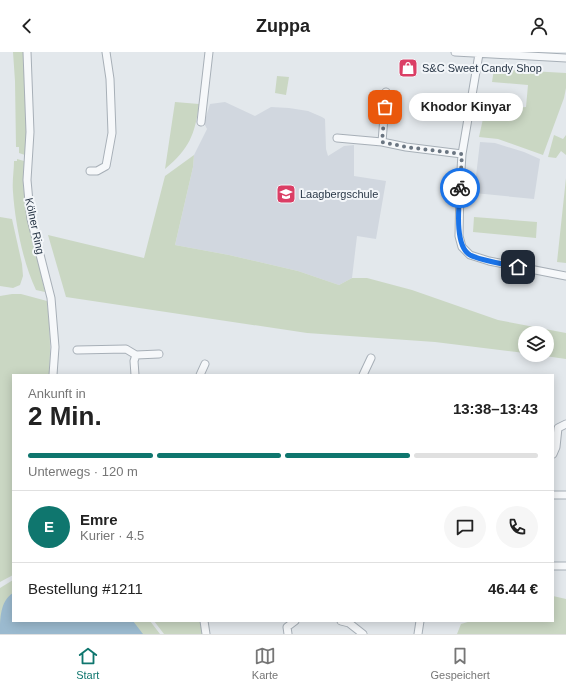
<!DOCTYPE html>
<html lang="de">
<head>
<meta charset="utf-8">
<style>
	:root { --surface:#fff; --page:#f6f6f6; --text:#222; --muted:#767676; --line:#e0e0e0; --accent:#0f766e }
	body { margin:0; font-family:Helvetica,sans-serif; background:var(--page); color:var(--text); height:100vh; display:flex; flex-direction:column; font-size:15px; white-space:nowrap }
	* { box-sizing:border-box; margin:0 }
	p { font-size:13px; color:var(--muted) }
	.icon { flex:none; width:22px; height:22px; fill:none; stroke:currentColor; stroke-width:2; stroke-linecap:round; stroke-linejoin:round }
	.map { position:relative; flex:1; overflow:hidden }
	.panel { position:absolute; left:12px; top:322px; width:542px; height:248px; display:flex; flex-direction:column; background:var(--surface); border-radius:0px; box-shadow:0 2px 10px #0003 }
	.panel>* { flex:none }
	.fabs { position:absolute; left:518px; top:274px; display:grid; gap:8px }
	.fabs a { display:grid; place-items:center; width:36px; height:36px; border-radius:50%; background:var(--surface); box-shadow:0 2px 10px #0003; font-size:20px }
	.pin { position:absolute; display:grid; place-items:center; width:34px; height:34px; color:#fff; margin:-17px; border-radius:8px; box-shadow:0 2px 6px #0006 }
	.courier { position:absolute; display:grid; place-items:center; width:40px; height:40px; margin:-20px; border:3px solid #1a73e8; border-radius:50%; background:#fff; color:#222; box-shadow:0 1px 5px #0007 }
	.bubble { position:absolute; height:28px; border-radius:14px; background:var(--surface); box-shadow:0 2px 10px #0003; font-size:13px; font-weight:600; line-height:28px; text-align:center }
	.head em { font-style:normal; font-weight:600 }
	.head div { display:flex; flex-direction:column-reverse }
	.head { display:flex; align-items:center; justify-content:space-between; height:68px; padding:0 16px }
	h1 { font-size:26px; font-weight:600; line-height:30px }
	.bar { display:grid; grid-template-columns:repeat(4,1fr); gap:6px 4px; align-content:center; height:48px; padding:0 16px }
	.bar i { height:5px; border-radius:3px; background:var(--line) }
	.bar .selected { background:var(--accent) }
	.bar p { grid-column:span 4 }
	.line { display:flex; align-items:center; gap:10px; padding:0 16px; border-top:1px solid var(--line) }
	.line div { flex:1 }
	.round { display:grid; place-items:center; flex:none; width:42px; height:42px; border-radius:21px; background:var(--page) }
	header { display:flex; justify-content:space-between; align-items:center; height:52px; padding:0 16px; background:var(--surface); font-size:18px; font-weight:600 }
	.tab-bar { display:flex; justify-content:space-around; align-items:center; height:56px; border-top:1px solid var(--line); background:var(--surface); font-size:11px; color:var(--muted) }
	.tab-bar a { display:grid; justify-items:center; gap:2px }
	.tab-bar .selected { color:var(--accent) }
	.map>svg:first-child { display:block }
	.built { fill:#d1d7df }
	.green { fill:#cad7c3 }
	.water { fill:#9bbacf }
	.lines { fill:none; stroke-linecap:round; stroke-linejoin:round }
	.minor-casing { stroke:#a7afb7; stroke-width:9 }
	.minor { stroke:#f6f8fa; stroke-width:7 }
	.done { stroke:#6a7581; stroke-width:4; stroke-dasharray:0 7.2 }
	.route { stroke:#1a73e8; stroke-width:5 }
	.labels { text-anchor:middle; stroke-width:4; stroke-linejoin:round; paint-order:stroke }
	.poi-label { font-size:11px; fill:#293747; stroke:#f3f6f9; text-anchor:start }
	.street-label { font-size:11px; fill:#293747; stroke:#f3f6f9 }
</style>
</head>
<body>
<header><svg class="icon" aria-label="back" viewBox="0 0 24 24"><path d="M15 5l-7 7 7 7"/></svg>Zuppa<svg class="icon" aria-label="person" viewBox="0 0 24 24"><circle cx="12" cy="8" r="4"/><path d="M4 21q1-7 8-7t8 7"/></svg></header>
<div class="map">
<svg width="566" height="582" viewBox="0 0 566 582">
	<rect width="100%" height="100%" fill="#e3e8ec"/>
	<path class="built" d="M225,50L255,64L271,55L289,56L308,59L322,65L325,67L326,97L328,104L344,94L354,93V124L386,129L376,187L357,184L352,226L339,233L298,219L229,203L175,193L193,115L194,103L207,77L204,71L210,52Z
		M480,90L495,91L524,100L540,107L534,147L474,141Z"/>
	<path class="green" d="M13,0H23L27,76L25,103L19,101V95H16L15,29Z
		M494,17L566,21V36L564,46L543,103L498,87L479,85L484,62H515L516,56L526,55L528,33L492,30Z
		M277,24L289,25L286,43L275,41Z
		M175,50L199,52C195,83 189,97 165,117Z
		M554,83L563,87L566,83V103L561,99L556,106L548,105Z
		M194,103L193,115L175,193L229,203L298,219L339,233L352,226H367L412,238L498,268L566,281V307L538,303H547V281H525V301L435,290L307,281L66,245L48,183L144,206L165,124Z
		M17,107L24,109L23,129L25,152L45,240L36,238C23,211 15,170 13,140C12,129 14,119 14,109H17Z
		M566,126V211L557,210Z
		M0,165L12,167L22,212L23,224L20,233L13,236L0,234Z
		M474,165L537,170L536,186L473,180Z
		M12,242H21L47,249C50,274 51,298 49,323H13V523L0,530V244Z
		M13,528V569H150L160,582H0V536Z
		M553,544L566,547V582H457L461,572L471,569H553Z
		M154,569H200L202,582H164Z"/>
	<path class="water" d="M13,541V569H133L143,582H0C0,567 0,549 13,541Z"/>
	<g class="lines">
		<defs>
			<path id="minor" d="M27,0L30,80L27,128L29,150L31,167L51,246L55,295L53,323
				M455,0L566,6
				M479,2L462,102L460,134L459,184L462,195L470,203L489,209L566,224
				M201,70L209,0
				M337,86L382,90L406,95L462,102
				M382,90L386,40
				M90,119H97L106,114L112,81L110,27L106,0
				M77,298L126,297L136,303
				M136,303L159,302
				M135,323L134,309L136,303
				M200,323L205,312
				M363,323L371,306
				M553,402L556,395L558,376L566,372
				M553,443H566
				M553,514H566
				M204,569L206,582
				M341,569L349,571L363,582
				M288,582L287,575L295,569
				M418,582L420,569"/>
		</defs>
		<use href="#minor" class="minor-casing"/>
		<use href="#minor" class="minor"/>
	</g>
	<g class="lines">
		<path class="done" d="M385,55L382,90L406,95L462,102L460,136"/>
		<path class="route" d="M460,136C459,153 454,194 470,203C482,209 505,212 518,215"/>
	</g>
	<defs>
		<symbol id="shop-square" viewBox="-11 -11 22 22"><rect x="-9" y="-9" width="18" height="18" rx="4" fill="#db3e65" stroke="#f3f6f9"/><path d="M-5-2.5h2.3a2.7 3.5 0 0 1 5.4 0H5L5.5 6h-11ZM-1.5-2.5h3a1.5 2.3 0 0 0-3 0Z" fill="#fff"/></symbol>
		<symbol id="school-square" viewBox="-11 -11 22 22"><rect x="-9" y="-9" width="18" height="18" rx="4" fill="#db3e65" stroke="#f3f6f9"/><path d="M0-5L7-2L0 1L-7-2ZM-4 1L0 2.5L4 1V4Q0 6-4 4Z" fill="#fff"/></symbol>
	</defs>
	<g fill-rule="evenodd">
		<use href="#shop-square" x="397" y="5" width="22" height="22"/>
		<use href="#school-square" x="275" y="131" width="22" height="22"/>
	</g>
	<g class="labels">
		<g class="poi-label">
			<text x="422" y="20">S&amp;C Sweet Candy Shop</text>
			<text x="300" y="146">Laagbergschule</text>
		</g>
		<g class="street-label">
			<text transform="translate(35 174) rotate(78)" y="4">Kölner Ring</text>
		</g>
	</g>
</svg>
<div class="fabs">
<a><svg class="icon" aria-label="layers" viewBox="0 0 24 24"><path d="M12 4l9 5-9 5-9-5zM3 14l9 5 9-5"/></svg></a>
</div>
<div class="pin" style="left:385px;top:55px;background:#ea580c"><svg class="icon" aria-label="bag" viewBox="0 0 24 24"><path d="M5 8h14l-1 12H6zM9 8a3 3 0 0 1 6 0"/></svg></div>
<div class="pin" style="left:518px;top:215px;background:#1f2937"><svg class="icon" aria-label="home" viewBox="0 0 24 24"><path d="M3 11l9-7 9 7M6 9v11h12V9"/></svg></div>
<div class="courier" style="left:460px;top:136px"><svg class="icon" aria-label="bike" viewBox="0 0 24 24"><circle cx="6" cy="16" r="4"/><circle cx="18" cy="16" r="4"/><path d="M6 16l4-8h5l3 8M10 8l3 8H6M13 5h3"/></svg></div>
<div class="bubble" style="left:409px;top:41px;width:114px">Khodor Kinyar</div>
<section class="panel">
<div class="head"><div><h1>2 Min.</h1><p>Ankunft in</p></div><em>13:38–13:43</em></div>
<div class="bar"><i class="selected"></i><i class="selected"></i><i class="selected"></i><i></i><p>Unterwegs · 120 m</p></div>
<div class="line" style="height:72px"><b class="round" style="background:var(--accent);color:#fff">E</b><div><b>Emre</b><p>Kurier · 4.5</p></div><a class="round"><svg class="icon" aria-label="chat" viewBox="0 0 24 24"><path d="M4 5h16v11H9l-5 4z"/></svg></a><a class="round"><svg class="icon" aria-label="phone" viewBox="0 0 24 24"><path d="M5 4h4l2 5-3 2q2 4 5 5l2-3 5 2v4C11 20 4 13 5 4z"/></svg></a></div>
<div class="line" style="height:52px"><div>Bestellung #1211</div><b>46.44 €</b></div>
</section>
</div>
<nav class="tab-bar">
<a class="selected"><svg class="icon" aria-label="home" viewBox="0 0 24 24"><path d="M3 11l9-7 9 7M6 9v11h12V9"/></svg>Start</a>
<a><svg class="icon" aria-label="map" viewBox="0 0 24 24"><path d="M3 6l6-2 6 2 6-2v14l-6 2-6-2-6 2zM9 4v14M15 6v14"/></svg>Karte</a>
<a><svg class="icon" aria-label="saved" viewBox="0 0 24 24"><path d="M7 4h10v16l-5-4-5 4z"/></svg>Gespeichert</a>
</nav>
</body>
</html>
